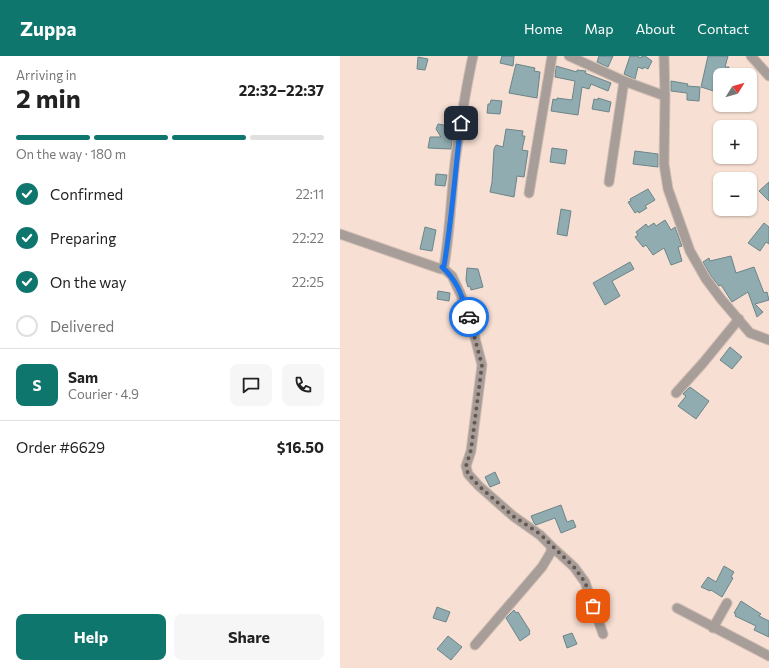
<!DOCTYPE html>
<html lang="en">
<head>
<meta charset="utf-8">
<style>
	:root { --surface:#fff; --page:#f6f6f6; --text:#222; --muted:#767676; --line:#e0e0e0; --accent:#0f766e }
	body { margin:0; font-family:Commissioner,sans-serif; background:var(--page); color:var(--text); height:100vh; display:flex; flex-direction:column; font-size:15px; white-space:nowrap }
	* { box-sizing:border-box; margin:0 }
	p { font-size:13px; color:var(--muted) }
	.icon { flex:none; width:22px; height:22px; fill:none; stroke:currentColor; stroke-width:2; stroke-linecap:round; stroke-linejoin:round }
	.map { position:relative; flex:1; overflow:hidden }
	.details { display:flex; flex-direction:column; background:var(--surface); width:340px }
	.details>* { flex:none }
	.needle { width:26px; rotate:53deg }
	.controls { position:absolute; left:373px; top:12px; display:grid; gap:8px }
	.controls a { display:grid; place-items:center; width:44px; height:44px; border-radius:8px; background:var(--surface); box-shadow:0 1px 3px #0004; font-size:20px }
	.pin { position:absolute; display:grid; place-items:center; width:34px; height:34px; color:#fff; margin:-17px; border-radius:8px; box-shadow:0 2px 6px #0006 }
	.courier { position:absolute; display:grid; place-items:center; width:40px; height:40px; margin:-20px; border:3px solid #1a73e8; border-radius:50%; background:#fff; color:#222; box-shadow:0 1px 5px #0007 }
	.headline em { font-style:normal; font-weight:700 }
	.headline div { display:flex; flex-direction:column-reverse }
	.headline { display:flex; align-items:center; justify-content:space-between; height:68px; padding:0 16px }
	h1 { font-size:26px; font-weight:700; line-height:30px }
	.bar { display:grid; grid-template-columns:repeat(4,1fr); gap:6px 4px; align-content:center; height:48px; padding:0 16px }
	.bar i { height:5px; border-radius:3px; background:var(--line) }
	.bar .active { background:var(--accent) }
	.bar p { grid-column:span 4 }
	.line { display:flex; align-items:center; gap:10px; padding:0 16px; border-top:1px solid var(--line) }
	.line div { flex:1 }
	.round { display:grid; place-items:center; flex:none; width:42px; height:42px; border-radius:8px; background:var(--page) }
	ol { padding:0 16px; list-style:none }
	li { display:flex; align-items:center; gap:12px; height:44px }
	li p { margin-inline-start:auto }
	li .icon { padding:4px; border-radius:50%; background:var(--accent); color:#fff; stroke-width:4 }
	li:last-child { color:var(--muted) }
	li i { width:22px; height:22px; border:2px solid var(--line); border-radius:50% }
	.button { display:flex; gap:8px; margin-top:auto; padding:8px 16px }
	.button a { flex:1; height:46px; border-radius:8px; background:var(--accent); color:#fff; font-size:16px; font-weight:700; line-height:46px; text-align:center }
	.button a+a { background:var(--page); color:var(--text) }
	header { display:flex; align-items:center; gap:24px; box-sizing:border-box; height:56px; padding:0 20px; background:var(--accent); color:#fff }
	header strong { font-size:19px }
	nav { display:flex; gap:22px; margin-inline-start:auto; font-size:14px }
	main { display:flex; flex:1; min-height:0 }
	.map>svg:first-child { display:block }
	.building { fill:#91acb0; stroke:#6b8589 }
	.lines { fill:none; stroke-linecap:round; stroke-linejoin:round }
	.minor-casing { stroke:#d3beb3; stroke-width:11 }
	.minor { stroke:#a89e99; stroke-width:9 }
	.done { stroke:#655851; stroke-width:4; stroke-dasharray:0 7.2 }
	.route { stroke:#1a73e8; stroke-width:5 }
</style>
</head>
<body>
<header>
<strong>Zuppa</strong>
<nav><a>Home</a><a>Map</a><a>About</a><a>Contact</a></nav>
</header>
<main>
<section class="details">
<div class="headline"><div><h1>2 min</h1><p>Arriving in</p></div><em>22:32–22:37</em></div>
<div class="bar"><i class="active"></i><i class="active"></i><i class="active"></i><i></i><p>On the way · 180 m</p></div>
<ol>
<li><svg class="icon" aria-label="check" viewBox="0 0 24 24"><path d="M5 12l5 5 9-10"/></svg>Confirmed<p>22:11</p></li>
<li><svg class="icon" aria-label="check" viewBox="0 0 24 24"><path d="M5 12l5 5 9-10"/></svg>Preparing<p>22:22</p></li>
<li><svg class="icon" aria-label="check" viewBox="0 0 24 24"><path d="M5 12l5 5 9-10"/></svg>On the way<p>22:25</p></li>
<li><i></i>Delivered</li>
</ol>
<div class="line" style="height:72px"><b class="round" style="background:var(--accent);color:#fff">S</b><div><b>Sam</b><p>Courier · 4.9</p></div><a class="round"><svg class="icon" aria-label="chat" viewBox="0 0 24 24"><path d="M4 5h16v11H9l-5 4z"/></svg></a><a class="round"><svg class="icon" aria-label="phone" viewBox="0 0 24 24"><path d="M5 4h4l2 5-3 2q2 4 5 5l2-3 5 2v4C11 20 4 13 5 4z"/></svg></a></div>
<div class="line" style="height:52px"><div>Order #6629</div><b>$16.50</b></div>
<div class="button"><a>Help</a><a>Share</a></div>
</section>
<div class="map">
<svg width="429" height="612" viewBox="0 0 429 612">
	<rect width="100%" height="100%" fill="#f7dfd3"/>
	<path class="building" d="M162,0H174L173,10L160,7Z
		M259,0H273L268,11L257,6Z
		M290,0H297L301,2L302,0H305L312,5L308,13L304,11L303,13L298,11L295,23L284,18Z
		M368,0H388L385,11H389L387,19H380V37L361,31Z
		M78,1L88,3L85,14L77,13Z
		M176,8L195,12L194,15L200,16L197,42L169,37Z
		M216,10L237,16V14L246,15L245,17L271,27L268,35L251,28L249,33L242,31L238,59L211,55L213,43L217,44V42L232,44L235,25L215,21Z
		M331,25L348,28L347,30L360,31L359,45L347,44V37L331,35Z
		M258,42L271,46L269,56L252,53L254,43L258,44Z
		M151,44L162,45L160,58L147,57L148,48H150Z
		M98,68L114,71L111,93L88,92L90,81H101L96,73Z
		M166,73L183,75L182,80H185L182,94L188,95L184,121L177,120L174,141L150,136L152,126L154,93L156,89L163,91Z
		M212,92L227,94L225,108L210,106Z
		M295,95L318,98V111L293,108Z
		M96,118L107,119L105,130L95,129Z
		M429,126V145L419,135Z
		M308,133L315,144L305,150L307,152L299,157L298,155L295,157L288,146L291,145L290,143Z
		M221,153L231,155L227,180L217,178Z
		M325,164L331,174L335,171L342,190L338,191L342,205L331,209L324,192L313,199L306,189L303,191L295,181L298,179L296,176L306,168L308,171L314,167L316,170Z
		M424,167L429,171V188L426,186L420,195L408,187Z
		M85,171L96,174L92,195L80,193Z
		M391,200L396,217L414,211L424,237L427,236L429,244L415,248L423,256L417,261L408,236L392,246L381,229L379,230L371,220L363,206L369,202L370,205Z
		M290,206L294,213L272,225L280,240L265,249L253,227Z
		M127,212L138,213L143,231L131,234L130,230L128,231L126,224Z
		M98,235L110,237L109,245L97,243Z
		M390,291L402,301L392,313L380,304Z
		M350,331L369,345L356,363L338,350L346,340L343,338Z
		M155,416L160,427L150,431L145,421Z
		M221,449L227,466L233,464L236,471L221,477L215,462L196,469L194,467L191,460Z
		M384,510L394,516L391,521L393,522L382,541L371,534L370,535L361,531L368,521L376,526Z
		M401,545L421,558L419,560L429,565V581L414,574L416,570L395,560L396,558L394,557Z
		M97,551L110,556L106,566L93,562Z
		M174,554L176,557L178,556L190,575L189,576L190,578L180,585L166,562Z
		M232,577L237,588L227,592L223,580Z
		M108,580L122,591L111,604L97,593Z"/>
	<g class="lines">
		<defs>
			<path id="minor" d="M229,0L284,25L325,40
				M324,0L325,40L324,108L328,133L350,195L366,223L381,243L410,277L429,284
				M411,0L429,20
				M269,126L284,25
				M189,137L212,0
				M0,178L101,213L104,210C110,176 111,141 115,106C120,71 125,35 133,0
				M102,211L112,220L121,239L134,278L142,309L131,395L126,410L128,418L139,430L173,460L200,479L211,490V496L202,511L135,589
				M336,337L363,307L399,263
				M211,490L234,511L245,526L263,578
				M337,552L429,600
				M373,572L387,547"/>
		</defs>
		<use href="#minor" class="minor-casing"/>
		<use href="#minor" class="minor"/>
	</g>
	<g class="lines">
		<path class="done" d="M129,261L142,309L131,394L126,410L128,418L139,430L173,460L200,478L234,511L245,526L253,550"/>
		<path class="route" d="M121,67C115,115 112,163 104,210L102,211C118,225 122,241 129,261"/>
	</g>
</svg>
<div class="controls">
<a><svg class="needle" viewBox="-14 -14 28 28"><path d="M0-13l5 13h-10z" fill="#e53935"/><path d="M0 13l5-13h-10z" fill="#767676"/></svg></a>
<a>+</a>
<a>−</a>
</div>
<div class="pin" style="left:253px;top:550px;background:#ea580c"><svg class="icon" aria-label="bag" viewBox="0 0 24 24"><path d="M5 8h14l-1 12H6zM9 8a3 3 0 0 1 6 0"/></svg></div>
<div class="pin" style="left:121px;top:67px;background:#1f2937"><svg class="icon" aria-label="home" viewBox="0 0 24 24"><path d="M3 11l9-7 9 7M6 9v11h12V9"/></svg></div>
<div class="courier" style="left:129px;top:261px"><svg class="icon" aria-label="car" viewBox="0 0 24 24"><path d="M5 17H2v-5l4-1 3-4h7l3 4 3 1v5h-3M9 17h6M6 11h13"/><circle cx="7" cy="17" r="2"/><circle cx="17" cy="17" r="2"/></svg></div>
</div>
</main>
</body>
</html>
